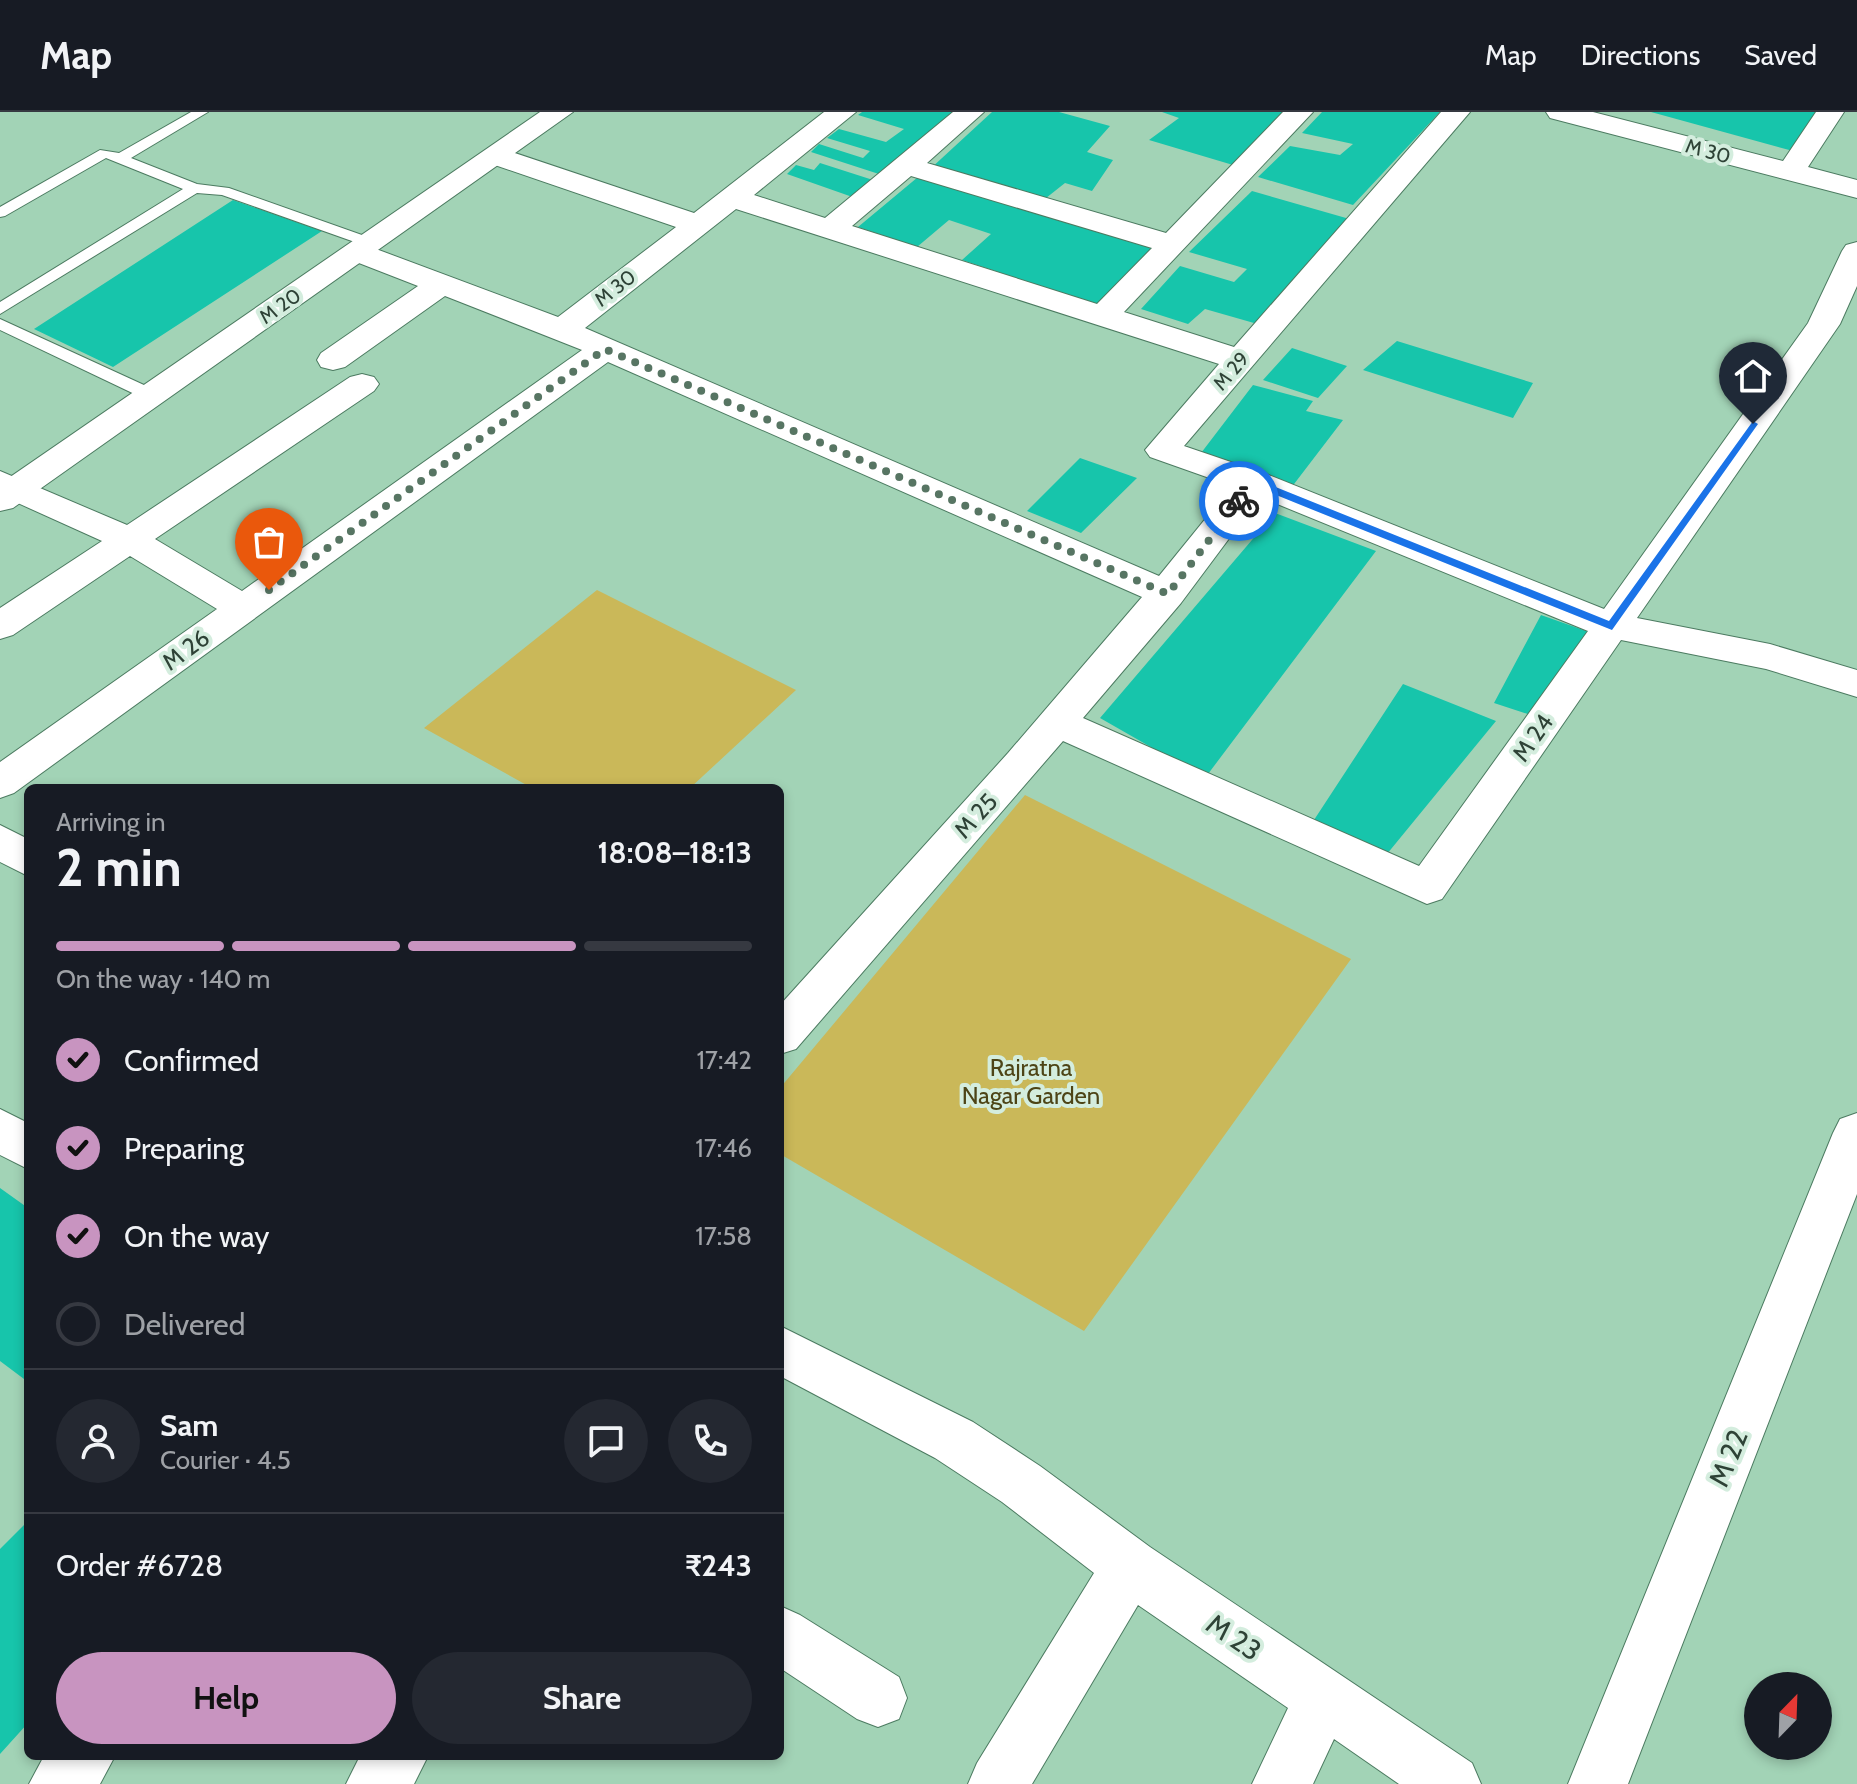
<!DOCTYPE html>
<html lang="en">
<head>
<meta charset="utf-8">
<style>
	:root { --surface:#171b24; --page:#242831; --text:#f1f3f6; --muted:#9ea1a6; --line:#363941; --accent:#c894c0 }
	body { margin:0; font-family:Cabin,sans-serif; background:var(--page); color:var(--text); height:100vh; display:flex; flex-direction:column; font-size:30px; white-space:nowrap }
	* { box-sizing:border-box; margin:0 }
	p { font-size:26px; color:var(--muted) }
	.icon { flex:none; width:44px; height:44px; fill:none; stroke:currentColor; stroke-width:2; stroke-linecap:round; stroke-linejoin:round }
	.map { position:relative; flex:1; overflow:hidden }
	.drawer { position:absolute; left:24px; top:672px; width:760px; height:976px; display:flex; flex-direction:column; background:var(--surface); border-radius:12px; box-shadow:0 4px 12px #0003 }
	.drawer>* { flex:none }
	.needle { width:52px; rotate:23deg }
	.buttons { position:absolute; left:1744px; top:1560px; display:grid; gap:16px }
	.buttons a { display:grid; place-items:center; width:88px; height:88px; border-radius:50%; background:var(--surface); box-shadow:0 4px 12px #0003; font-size:40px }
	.pin { position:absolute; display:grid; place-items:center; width:68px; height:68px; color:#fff; margin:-82px -34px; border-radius:50% 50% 50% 0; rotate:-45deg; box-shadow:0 0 8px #0007 }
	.pin .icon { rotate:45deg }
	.courier { position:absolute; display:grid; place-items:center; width:80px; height:80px; margin:-40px; border:6px solid #1a73e8; border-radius:50%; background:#fff; color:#222; box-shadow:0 2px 10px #0007 }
	.headline em { font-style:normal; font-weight:800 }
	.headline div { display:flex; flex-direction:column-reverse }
	.headline { display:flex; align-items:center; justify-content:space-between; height:136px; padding:0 32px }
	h1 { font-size:52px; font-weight:800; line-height:60px }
	.bar { display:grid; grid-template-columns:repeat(4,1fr); gap:12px 8px; align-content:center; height:96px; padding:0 32px }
	.bar i { height:10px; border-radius:6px; background:var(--line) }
	.bar .active { background:var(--accent) }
	.bar p { grid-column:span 4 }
	.line { display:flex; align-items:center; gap:20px; padding:0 32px; border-top:2px solid var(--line) }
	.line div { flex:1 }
	.round { display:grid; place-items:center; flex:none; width:84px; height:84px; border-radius:42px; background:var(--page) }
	ol { padding:0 32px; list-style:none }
	li { display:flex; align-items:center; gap:24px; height:88px }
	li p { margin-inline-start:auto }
	li .icon { padding:8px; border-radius:50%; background:var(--accent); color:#111; stroke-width:4 }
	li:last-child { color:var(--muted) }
	li i { width:44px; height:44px; border:4px solid var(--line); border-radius:50% }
	.cta { display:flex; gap:16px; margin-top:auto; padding:16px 32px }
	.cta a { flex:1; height:92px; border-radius:48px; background:var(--accent); color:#111; font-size:32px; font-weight:800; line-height:92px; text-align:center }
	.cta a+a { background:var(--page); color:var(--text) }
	header { display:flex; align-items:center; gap:48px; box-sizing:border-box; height:112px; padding:0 40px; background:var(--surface); border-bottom:2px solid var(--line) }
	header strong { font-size:38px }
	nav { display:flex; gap:44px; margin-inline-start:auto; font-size:28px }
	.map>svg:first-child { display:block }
	.green { fill:#cab859 }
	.building { fill:#17c5ab }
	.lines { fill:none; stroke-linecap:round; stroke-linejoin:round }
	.service-casing { stroke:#4c7b61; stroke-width:2 }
	.minor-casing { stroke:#4c7b61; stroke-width:2 }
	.tertiary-casing { stroke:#4c7b61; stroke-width:2 }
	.service { fill:#fff; fill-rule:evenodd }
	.minor { fill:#fff; fill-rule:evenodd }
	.tertiary { fill:#fff; fill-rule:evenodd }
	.route { fill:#1a73e8 }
	.done { stroke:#577563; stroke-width:8; stroke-dasharray:0 14.4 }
	.labels { text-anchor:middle; stroke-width:8; stroke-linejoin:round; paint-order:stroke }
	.far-street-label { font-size:20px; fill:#2e4236; stroke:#d4edde }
	.street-label { font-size:24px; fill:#2e4236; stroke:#d4edde }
	.park-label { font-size:24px; fill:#4d4416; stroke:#d4edde }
	.near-street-label { font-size:28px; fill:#2e4236; stroke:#d4edde }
</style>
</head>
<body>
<header>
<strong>Map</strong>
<nav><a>Map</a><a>Directions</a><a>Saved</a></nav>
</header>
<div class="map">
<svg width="1857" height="1672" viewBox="0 0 1857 1672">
	<rect width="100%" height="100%" fill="#a2d3b6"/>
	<path class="green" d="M597,478L796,578L690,676H532L424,616Z
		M1025,683L1351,847L1084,1219L780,1042V976Z"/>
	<path class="building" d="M862,0H964L861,88L787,62L796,53L814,58L820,51L873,68L882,63L811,40L819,32L863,46L870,39L827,26L839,17L886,30L904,17L858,3Z
		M992,0H1059L1110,14L1087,40L1113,48L1092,79L1065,71L1041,90L929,58Z
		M1162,0H1287L1233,53L1149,28L1179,6Z
		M1322,0H1440L1353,93L1258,65L1290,34L1340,43L1353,32L1302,21Z
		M1651,0H1822L1793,39Z
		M918,65L1163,132L1102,194L962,148L991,122L949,108L917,135L858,115Z
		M1252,79L1353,108L1261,213L1205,197L1188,212L1141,197L1180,154L1234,170L1247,157L1189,140Z
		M233,88L322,119L113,255L34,217Z
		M1397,229L1533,271L1513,306L1363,258Z
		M1292,236L1347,254L1318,286L1263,268Z
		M1253,273L1313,289L1306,299L1343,308L1291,376L1198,345Z
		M1080,346L1137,366L1081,421L1027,399Z
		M1275,401L1376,439L1205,666L1100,606Z
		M1541,503L1592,521L1531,603L1494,591Z
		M1403,572L1496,609L1387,742L1314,708Z
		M0,1076L28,1096V1270L0,1249Z
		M28,1409V1611L0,1642V1437Z"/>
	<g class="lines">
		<defs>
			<path id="service" d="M191,0H208L131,46L197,72L229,76L376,128V134H366L222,83L197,81L0,202V190L183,77L106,46L5,104L0,105V95L100,38L119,41Z
				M0,207L157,279L159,283L157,287H145L0,218Z"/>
			<path id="minor" d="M824,0H856L754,83L825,106L953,0H984L927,51L1166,121L1283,0H1313L1124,200L1234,235L1441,0H1470L1184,334L1266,362L1604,497L1808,211L1842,139L1846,133L1857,130V174L1840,212L1637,506L1770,532L1857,558V585L1766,557L1621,528L1442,787L1427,792L1063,629L796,937L780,942V893L1008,641L1142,485L608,250L14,681L0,686V650L217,497L130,444L13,523L0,527V496L102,429L0,383V359L127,413L350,265L362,262L374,265L379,272L374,279L155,427L242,479L582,238L445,184L345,255L333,258L321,255L317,248L321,241L418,174L346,146L342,140L346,134H368L558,205L676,115L486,50L482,44L486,38H506L694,101ZM911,64L1152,136L1097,192L852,114ZM736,97L1219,252L1145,338L1150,345L1232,374L1159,464L585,216ZM1260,385L1588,519L1419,754L1083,606L1181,491Z
				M1546,0H1593L1783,49L1816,0H1844L1808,55L1857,68V86L1550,6Z
				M0,713L28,727V764L0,750Z
				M0,997L28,1011V1057L0,1043Z
				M780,1214L973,1310L1040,1354L1150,1435L1472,1651L1481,1672H1399L1334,1627L1313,1672H1252L1288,1596L1138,1493L1032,1672H968L977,1651L1094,1461L1002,1390L935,1346L780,1264Z
				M780,1494L800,1503L899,1565L907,1586L899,1607L878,1615L857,1607L780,1556Z
				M44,1644H115L100,1672H29Z
				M360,1644H428L414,1672H346Z"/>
			<path id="tertiary" d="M540,0H573L13,396L0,399V372Z
				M1857,1001V1082L1628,1672H1568L1833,1021L1840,1007Z"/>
		</defs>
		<use href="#service" class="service-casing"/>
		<use href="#minor" class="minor-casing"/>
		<use href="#tertiary" class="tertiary-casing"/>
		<use href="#service" class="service"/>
		<use href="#minor" class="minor"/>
		<use href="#tertiary" class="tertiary"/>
	</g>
	<path class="route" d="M1753,309L1758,312L1612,518L1256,375L1243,391L1234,389L1250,368H1258L1609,509Z"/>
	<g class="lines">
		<path class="done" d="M269,478L605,237L1168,482L1239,389"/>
	</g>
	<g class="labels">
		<g class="far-street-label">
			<text transform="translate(1708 39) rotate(15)" y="7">M 30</text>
			<text transform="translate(615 176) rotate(-38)" y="7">M 30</text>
			<text transform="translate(280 194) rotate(-35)" y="7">M 20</text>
			<text transform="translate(1231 259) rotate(-49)" y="7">M 29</text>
		</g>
		<g class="street-label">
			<text transform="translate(186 538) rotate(-36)" y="8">M 26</text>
			<text transform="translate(1533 626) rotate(-55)" y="8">M 24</text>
			<text transform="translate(976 704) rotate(-48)" y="8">M 25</text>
		</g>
		<g class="park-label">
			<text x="1031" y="964">Rajratna<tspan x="1031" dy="28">Nagar Garden</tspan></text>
		</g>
		<g class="near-street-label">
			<text transform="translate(1728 1346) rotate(-68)" y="10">M 22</text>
			<text transform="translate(1234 1525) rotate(34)" y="10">M 23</text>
		</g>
	</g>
</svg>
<div class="buttons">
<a><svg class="needle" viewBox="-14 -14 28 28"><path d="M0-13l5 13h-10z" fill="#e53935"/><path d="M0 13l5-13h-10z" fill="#9ea1a6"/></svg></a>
</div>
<div class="pin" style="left:269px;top:478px;background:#ea580c"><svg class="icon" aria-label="bag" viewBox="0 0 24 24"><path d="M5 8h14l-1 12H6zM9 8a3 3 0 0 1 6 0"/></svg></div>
<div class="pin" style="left:1753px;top:312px;background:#1f2937"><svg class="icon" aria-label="home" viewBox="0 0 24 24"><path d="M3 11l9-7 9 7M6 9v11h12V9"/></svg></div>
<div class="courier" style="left:1239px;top:389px"><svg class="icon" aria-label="bike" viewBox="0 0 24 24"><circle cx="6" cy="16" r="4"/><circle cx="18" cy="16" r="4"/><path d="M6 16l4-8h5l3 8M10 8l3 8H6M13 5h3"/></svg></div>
<section class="drawer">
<div class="headline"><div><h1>2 min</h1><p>Arriving in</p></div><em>18:08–18:13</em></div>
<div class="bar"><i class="active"></i><i class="active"></i><i class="active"></i><i></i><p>On the way · 140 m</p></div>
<ol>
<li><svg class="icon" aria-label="check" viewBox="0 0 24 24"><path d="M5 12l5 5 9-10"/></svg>Confirmed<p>17:42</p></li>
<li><svg class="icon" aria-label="check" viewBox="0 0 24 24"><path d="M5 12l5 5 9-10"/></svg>Preparing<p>17:46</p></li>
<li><svg class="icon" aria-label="check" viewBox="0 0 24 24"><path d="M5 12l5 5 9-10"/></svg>On the way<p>17:58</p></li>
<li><i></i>Delivered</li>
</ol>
<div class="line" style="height:144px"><a class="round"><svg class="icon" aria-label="person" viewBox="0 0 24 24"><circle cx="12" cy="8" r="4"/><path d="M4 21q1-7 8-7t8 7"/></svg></a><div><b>Sam</b><p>Courier · 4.5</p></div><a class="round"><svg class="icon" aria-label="chat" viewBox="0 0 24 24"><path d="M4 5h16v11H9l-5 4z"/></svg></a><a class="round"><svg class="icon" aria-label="phone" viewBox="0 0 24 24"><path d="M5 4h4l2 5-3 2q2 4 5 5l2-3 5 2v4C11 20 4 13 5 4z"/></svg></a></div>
<div class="line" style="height:104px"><div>Order #6728</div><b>₹243</b></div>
<div class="cta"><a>Help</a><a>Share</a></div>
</section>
</div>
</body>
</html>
